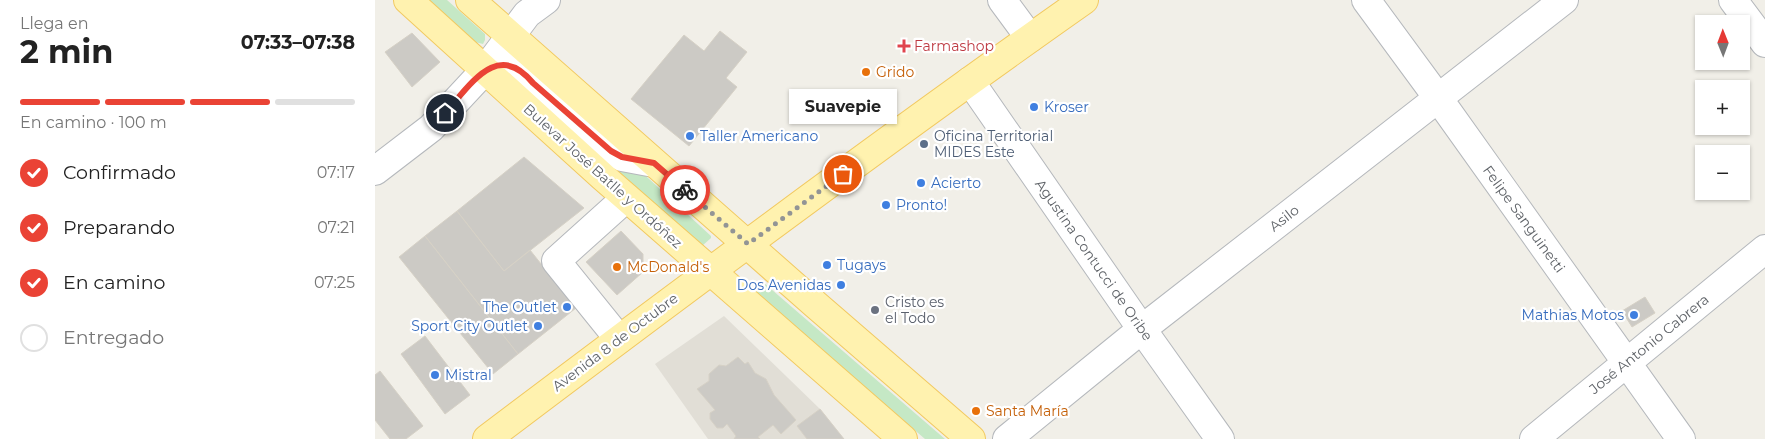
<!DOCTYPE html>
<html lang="es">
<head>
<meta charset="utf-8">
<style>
	:root { --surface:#fff; --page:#f2f2f2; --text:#222; --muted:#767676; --line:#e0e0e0; --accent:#ea4335 }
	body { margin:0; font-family:Montserrat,sans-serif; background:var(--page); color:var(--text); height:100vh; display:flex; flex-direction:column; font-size:19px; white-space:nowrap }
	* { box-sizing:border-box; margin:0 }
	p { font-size:16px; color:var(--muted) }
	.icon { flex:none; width:28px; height:28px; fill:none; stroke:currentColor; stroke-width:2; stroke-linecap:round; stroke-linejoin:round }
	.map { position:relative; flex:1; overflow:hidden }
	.sheet { display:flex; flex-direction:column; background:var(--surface); width:375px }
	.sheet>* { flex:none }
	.needle { width:32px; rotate:359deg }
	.fabs { position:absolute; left:1320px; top:15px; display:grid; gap:10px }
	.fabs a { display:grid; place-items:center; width:55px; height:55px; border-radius:0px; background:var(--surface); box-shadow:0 1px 4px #0004; font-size:25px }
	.pin { position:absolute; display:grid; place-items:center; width:42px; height:42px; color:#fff; margin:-21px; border:2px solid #fff; border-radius:50%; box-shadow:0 1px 5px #0007 }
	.courier { position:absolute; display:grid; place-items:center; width:50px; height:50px; margin:-25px; border:4px solid #ea4335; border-radius:50%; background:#fff; color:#222; box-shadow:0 1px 6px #0007 }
	.bubble { position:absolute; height:35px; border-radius:0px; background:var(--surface); box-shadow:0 1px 4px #0004; font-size:16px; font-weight:700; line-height:35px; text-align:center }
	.headline em { font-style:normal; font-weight:700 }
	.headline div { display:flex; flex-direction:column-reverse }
	.headline { display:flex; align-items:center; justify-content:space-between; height:85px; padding:0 20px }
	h1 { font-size:32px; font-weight:700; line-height:38px }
	.bar { display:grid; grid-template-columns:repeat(4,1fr); gap:8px 5px; align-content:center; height:60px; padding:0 20px }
	.bar i { height:6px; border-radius:4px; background:var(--line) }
	.bar .current { background:var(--accent) }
	.bar p { grid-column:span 4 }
	ol { padding:0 20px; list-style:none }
	li { display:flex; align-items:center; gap:15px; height:55px }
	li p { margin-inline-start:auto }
	li .icon { padding:5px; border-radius:50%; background:var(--accent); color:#fff; stroke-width:4 }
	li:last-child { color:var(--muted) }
	li i { width:28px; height:28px; border:2px solid var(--line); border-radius:50% }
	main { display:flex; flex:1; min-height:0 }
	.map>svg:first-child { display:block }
	.education { fill:#e1ded6 }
	.green { fill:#c5e8c5 }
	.building { fill:#cccac5; stroke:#d6d1c6 }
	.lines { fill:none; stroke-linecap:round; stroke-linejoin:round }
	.minor-casing { stroke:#b5b8bc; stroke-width:30 }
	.major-casing { stroke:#f2c960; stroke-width:30 }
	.minor { stroke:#fff; stroke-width:28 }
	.major { stroke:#fff2af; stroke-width:28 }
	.done { stroke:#929495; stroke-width:5; stroke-dasharray:0 9 }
	.route { stroke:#ea4335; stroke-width:6 }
	.health-dot { fill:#e0444e; stroke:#fff; stroke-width:2 }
	.food-dot { fill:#e8710a; stroke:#fff; stroke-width:2 }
	.shop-dot { fill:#3f7fe0; stroke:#fff; stroke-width:2 }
	.service-dot { fill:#5c6f8a; stroke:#fff; stroke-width:2 }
	.worship-dot { fill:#6b7280; stroke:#fff; stroke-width:2 }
	.labels { text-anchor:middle; stroke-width:4.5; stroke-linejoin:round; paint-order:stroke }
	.health-label { font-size:14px; fill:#be3a42; stroke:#fff; text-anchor:start }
	.food-label { font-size:14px; fill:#c56008; stroke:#fff; text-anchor:start }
	.shop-label { font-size:14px; fill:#366cbe; stroke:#fff; text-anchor:start }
	.service-label { font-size:14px; fill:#4e5e75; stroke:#fff; text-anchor:start }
	.street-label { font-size:14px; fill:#5f6368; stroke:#fff }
	.worship-label { font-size:14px; fill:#5b616d; stroke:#fff; text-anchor:start }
</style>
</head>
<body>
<main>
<section class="sheet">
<div class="headline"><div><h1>2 min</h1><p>Llega en</p></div><em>07:33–07:38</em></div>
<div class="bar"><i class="current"></i><i class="current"></i><i class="current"></i><i></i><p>En camino · 100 m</p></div>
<ol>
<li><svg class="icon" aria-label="check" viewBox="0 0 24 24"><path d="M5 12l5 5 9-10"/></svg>Confirmado<p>07:17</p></li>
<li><svg class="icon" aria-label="check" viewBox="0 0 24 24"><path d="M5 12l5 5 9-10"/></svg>Preparando<p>07:21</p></li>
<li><svg class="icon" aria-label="check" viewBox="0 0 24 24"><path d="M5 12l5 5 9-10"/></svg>En camino<p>07:25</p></li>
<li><i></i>Entregado</li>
</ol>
</section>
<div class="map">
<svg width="1390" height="439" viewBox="0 0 1390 439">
	<rect width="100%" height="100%" fill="#f1efe8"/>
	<path class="education" d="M349,316L445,409L469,439H333L280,364Z"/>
	<path class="green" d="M52,0H72L110,34V40L108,44L100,42Z
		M216,148L262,170L273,178L336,236V238L327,246Z
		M386,282L389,283L570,439H550L380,293L378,287Z"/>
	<path class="building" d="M345,31L372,52L351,78L362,87L314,146L256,99L309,35L329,51Z
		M37,33L65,62L37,87L10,52Z
		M149,157L209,208L129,271L82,211Z
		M82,211L129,271L155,250L201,308L143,354L50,236Z
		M246,231L268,254V272L242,295L211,262Z
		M50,236L143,354L118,374L24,257Z
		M1270,297L1280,313L1257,327L1247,311Z
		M50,336L95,395L70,414L26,354Z
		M363,357L370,364L373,362L380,373L391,379L399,395L421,420L406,434L398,425L383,437L385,439H359L361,436L352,424L348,428H342L335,419V413L340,410L322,389L334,381V374L344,365L351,366Z
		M5,371L48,426L31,439H15L0,420V375Z
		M445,409L469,439H432L422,426Z"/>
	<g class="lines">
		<defs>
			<path id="minor" d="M627,0L655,38
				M991,0L1063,98L1306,439
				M1358,0L1390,43
				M110,70C130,61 145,67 158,83L236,151L247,157L279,163
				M595,81L759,318L845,439
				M0,171L56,128L110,70L152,14L171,0
				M244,339L181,261L251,198
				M632,439L767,329L1189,0
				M1159,439L1390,249"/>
			<path id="major" d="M33,0L228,177L528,439
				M95,0L441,305L596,439
				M112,439C309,290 507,142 709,0"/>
		</defs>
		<use href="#minor" class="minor-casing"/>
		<use href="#major" class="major-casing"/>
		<use href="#minor" class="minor"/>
		<use href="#major" class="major"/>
	</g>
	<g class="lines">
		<path class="done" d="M310,190L373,244L468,174"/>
		<path class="route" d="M70,113C95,86 122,39 158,83L236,151L247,157L279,163L310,190"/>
	</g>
	<path class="health-dot" d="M526.5 38.5h5v5h5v5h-5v5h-5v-5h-5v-5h5z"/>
	<g class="food-dot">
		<circle cx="491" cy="72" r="5"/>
		<circle cx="242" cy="267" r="5"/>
		<circle cx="601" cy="411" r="5"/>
	</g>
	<g class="shop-dot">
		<circle cx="659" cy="107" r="5"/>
		<circle cx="315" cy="136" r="5"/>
		<circle cx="546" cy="183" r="5"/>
		<circle cx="511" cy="205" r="5"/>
		<circle cx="452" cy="265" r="5"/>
		<circle cx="466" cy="285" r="5"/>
		<circle cx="192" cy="307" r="5"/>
		<circle cx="1259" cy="315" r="5"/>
		<circle cx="163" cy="326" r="5"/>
		<circle cx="60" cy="375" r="5"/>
	</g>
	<circle class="service-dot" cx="549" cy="144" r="5"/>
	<circle class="worship-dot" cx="500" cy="310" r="5"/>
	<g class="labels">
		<g class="health-label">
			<text x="539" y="51">Farmashop</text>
		</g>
		<g class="food-label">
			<text x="501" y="77">Grido</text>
			<text x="252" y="272">McDonald's</text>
			<text x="611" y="416">Santa María</text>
		</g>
		<g class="shop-label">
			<text x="669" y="112">Kroser</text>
			<text x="325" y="141">Taller Americano</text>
			<text x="556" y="188">Acierto</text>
			<text x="521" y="210">Pronto!</text>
			<text x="462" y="270">Tugays</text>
			<text x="456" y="290" text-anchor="end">Dos Avenidas</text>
			<text x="182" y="312" text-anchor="end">The Outlet</text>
			<text x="1249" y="320" text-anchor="end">Mathias Motos</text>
			<text x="153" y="331" text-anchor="end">Sport City Outlet</text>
			<text x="70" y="380">Mistral</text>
		</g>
		<g class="service-label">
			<text x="559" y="141">Oficina Territorial<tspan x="559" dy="16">MIDES Este</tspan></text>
		</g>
		<g class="street-label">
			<text transform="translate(228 176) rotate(42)" y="5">Bulevar José Batlle y Ordóñez</text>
			<text transform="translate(909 218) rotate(-38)" y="5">Asilo</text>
			<text transform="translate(1149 219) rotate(54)" y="5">Felipe Sanguinetti</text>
			<text transform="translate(719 260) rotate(55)" y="5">Agustina Contucci de Oribe</text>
			<text transform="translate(240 342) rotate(-37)" y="5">Avenida 8 de Octubre</text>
			<text transform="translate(1274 344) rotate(-39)" y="5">José Antonio Cabrera</text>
		</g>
		<g class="worship-label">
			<text x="510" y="307">Cristo es<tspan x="510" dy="16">el Todo</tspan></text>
		</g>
	</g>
</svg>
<div class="fabs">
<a><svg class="needle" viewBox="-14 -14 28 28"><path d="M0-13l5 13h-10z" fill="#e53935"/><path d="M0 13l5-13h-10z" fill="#767676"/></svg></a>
<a>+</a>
<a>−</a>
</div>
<div class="pin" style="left:468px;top:174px;background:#ea580c"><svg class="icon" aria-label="bag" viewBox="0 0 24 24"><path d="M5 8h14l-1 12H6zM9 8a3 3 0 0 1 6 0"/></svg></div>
<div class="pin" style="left:70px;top:113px;background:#1f2937"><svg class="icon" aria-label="home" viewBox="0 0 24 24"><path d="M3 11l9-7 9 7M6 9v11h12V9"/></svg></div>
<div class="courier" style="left:310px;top:190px"><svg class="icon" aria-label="bike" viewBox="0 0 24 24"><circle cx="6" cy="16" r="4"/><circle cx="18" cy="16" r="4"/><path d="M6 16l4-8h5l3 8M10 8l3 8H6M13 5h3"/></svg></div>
<div class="bubble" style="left:414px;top:89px;width:108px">Suavepie</div>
</div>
</main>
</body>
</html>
